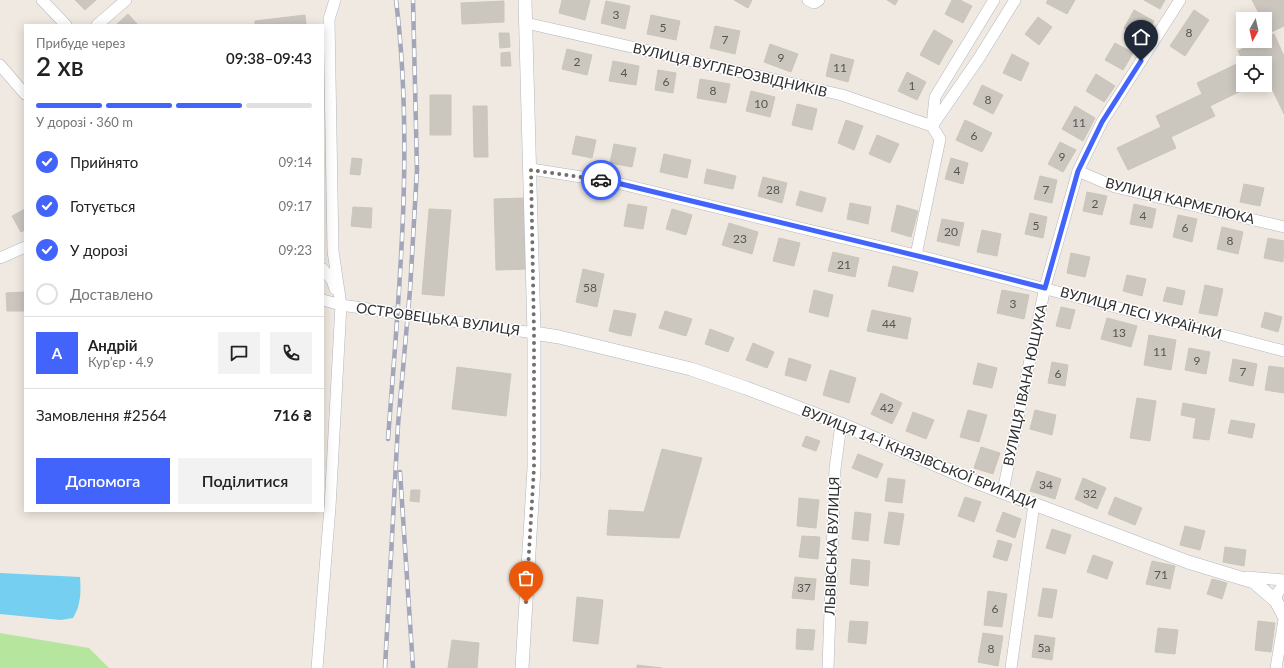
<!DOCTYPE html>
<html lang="uk">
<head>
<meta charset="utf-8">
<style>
	:root { --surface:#fff; --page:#f2f2f2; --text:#222; --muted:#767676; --line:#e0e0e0; --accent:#4264fb }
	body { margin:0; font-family:Lato,sans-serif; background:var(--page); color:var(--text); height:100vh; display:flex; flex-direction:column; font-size:15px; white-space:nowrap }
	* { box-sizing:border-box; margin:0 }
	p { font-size:13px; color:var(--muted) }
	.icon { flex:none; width:22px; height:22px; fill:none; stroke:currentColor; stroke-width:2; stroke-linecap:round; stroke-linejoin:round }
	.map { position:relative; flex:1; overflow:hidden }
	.sheet { position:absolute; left:24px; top:24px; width:300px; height:488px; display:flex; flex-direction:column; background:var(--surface); border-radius:0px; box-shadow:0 2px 10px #0003 }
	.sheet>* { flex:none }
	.needle { width:26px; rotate:188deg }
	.tools { position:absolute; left:1236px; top:12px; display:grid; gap:8px }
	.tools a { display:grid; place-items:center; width:36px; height:36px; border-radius:0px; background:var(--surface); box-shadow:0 2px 10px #0003; font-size:20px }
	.pin { position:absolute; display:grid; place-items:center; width:34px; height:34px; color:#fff; margin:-41px -17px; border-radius:50% 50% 50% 0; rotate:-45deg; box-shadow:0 0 4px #0007 }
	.pin .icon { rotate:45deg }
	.courier { position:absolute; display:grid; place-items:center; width:40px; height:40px; margin:-20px; border:3px solid #4264fb; border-radius:50%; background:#fff; color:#222; box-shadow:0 1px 5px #0007 }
	.summary em { font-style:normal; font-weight:600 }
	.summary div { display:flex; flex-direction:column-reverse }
	.summary { display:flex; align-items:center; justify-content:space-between; height:68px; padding:0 12px }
	h1 { font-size:26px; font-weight:600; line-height:30px }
	.bar { display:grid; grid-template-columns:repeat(4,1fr); gap:6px 4px; align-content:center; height:48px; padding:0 12px }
	.bar i { height:5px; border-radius:3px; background:var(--line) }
	.bar .current { background:var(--accent) }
	.bar p { grid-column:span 4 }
	.line { display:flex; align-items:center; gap:10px; padding:0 12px; border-top:1px solid var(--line) }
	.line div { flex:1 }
	.round { display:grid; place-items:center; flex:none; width:42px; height:42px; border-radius:0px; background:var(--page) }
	ol { padding:0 12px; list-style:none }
	li { display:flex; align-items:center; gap:12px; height:44px }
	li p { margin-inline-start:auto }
	li .icon { padding:4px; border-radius:50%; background:var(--accent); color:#fff; stroke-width:4 }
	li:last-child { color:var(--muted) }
	li i { width:22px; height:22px; border:2px solid var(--line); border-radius:50% }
	.primary-button { display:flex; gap:8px; margin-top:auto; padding:8px 12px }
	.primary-button a { flex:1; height:46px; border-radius:0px; background:var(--accent); color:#fff; font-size:16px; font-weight:600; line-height:46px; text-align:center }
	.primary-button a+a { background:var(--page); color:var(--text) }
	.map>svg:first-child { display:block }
	.green { fill:#b6e59e }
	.water { fill:#75cff0 }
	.building { fill:#cbc7bf; stroke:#cbc5ba }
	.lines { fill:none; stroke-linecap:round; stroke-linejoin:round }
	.minor-casing { stroke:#b4b7c1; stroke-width:12 }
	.tertiary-casing { stroke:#b4b7c1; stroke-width:14 }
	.minor { stroke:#fff; stroke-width:11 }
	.tertiary { stroke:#fff; stroke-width:13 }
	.rail-casing { stroke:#a3a6b8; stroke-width:4.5 }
	.rail { stroke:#fff; stroke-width:3; stroke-dasharray:9; stroke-linecap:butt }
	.done { stroke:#726f6d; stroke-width:4; stroke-dasharray:0 7.2 }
	.route { stroke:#4264fb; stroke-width:5 }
	.labels { text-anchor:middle; stroke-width:3; stroke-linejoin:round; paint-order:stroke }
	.number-label { font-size:12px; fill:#555452 }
	.street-label { font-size:14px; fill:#2e2e2e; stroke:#fff }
</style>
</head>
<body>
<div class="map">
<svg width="1284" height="668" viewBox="0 0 1284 668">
	<rect width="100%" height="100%" fill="#efe9e1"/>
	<path class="green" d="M0,633L89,648L109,668H0Z"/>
	<path class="water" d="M0,573L80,577C81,592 81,605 73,618L61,620L0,614Z"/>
	<path class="building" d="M75,0H96L85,10Z
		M562,0H590L585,20L559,13Z
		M734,0H752L748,8Z
		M887,0H898L895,5Z
		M952,0H960L972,6L963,23L945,14Z
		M1048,0H1075L1067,14L1046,3Z
		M1144,0H1165L1160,9Z
		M1252,0H1284V26L1269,33L1265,25V19H1262Z
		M504,1V22L462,24L461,3Z
		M606,1L630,6L625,29L601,23Z
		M1134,10L1154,21L1143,39L1124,28Z
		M1194,10L1209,20L1185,56L1170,46Z
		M128,14L138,25H116Z
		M305,15L306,25H255V21Z
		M651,15L680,21L676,40L647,34Z
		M1038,17L1052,27L1039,45L1025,34Z
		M715,26L740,31L735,54L710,48Z
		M934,30L953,41L945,54L926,44Z
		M499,33H509L510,47L500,48Z
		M1274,34L1284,56V114L1265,74V63H1243V85H1253L1210,106L1215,116L1171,137L1176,148L1128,170L1117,148L1161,127L1156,116L1202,94L1197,83L1243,61L1238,51L1259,41H1265V38Z
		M1115,43L1133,53L1123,70L1105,60Z
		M770,44L798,54L791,72L764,62Z
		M926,44L945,54L939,65L920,55Z
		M567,49L592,55L587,75L562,69Z
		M510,52L511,66H501V53Z
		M831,54L854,60L848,82L826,76Z
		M1012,54L1029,63L1021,81L1003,73Z
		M613,61L639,66L636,85L609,81Z
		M658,70L676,73L673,93L655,90Z
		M907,72L926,82L917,100L898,91Z
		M1096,74L1115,86L1104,102L1086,91Z
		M700,79L730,84L726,103L697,98Z
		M982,85L1003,95L993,114L973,104Z
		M751,91L775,97L770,117L746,111Z
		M430,95H451V135H430Z
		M797,104L817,109L812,130L792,125Z
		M473,106H487L488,157H474Z
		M1075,106L1095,118L1083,141L1062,129Z
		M846,120L863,126L854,150L838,143Z
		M965,120L992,133L982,152L956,140Z
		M877,135L899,144L890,163L869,154Z
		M576,136L596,140L592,158L572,154Z
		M1060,142L1076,150L1063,172L1048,164Z
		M614,144L636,148L632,167L610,163Z
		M664,154L691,160L687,178L660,172Z
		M352,158L362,159L360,175L350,174Z
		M951,158L968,163L963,184L945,179Z
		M707,169L736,176L733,189L704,183Z
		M1040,176L1057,180L1052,203L1034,199Z
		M763,177L787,183L782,203L758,196Z
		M1244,184L1264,188L1260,206L1240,202Z
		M800,191L826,198L822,212L796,205Z
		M1087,192L1107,196L1102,215L1083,211Z
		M525,198L528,269L496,270L494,199Z
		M850,203L871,207L868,224L847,219Z
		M628,204L647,207L643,229L624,226Z
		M1134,204L1156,209L1152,228L1130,224Z
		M897,205L918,211L911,237L891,231Z
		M353,207L372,208L371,228L351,226Z
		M25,209V230L21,232L12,216Z
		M429,209L451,210L444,296L422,294Z
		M672,209L692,215L686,235L666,229Z
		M1030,213L1047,217L1043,238L1025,234Z
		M1178,215L1197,219L1192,242L1173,237Z
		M942,219L964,223L959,246L937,241Z
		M729,223L758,232L752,254L722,245Z
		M1222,227L1243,232L1238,254L1217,249Z
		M982,230L1001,234L997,256L977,252Z
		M779,238L800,243L794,266L773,261Z
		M1268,238L1284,241L1283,262L1264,258Z
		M833,252L859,258L855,277L828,271Z
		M1071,253L1090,257L1085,277L1067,273Z
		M893,266L918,272L913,292L888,286Z
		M583,269L604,274L597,307L576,302Z
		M1127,275L1146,279L1142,296L1123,291Z
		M1205,285L1223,289L1217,316L1199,313Z
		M1167,287L1185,291L1182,305L1163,301Z
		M814,290L833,295L828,317L809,312Z
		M1002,290L1029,295L1024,319L997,313Z
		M24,292L25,311H7L6,293Z
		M1061,307L1075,310L1070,329L1056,326Z
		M614,310L625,312L620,334L609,331Z
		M872,310L911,318L907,339L867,331Z
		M665,311L692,319L686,336L659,328Z
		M625,312L636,314L631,336L620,334Z
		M1265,312L1282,317L1278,332L1261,327Z
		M1107,318L1137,326L1131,347L1101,339Z
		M710,329L734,338L728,352L705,344Z
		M1149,335L1176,340L1171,370L1144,365Z
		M753,343L774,352L767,368L746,360Z
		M1189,348L1210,352L1206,374L1185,370Z
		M789,358L811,365L806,381L785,375Z
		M1233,359L1257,364L1253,386L1229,381Z
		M1052,362L1068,365L1065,386L1048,383Z
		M978,363L997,368L992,388L973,384Z
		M1269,366L1284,368V393L1265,390Z
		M457,367L511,374L506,416L452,409Z
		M830,370L856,378L849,403L823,395Z
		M881,393L902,403L892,424L871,414Z
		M1137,398L1156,401L1150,441L1130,438Z
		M1183,403L1215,409L1209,440L1193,438L1196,418L1181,415Z
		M968,410L987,415L979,442L960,437Z
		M1035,410L1056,415L1052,435L1030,429Z
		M913,412L934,420L926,439L906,431Z
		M1231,420L1255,424L1252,438L1228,433Z
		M806,436L820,441L816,451L802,446Z
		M981,447L1000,453L993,474L974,468Z
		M662,449L702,458L679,538L607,535L609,510L644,512Z
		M858,454L883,464L877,478L852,468Z
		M1037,471L1061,479L1055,499L1030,491Z
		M888,478L905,480L902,503L885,501Z
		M1083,478L1106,488L1097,509L1075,499Z
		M411,490H420L419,502L410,501Z
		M965,497L981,502L974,522L958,516Z
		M1115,497L1142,508L1135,525L1108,514Z
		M799,498L819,500L816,528L797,526Z
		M855,512L871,514L868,541L852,539Z
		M889,512L904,514L899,545L884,543Z
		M1003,512L1021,519L1015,538L996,531Z
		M1185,526L1205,531L1200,550L1180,545Z
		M1052,529L1071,535L1065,554L1046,548Z
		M802,536L820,537L818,559L799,557Z
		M998,540L1012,544L1007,561L993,557Z
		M1225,547L1246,550L1244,566L1223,562Z
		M1093,555L1113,562L1107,579L1087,572Z
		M852,559L870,561L868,586L850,584Z
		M1152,561L1175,566L1170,589L1146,584Z
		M795,577L816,579L814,600L792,598Z
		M1212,579L1227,583L1222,599L1207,594Z
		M1043,588L1057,590L1052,618L1038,616Z
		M988,591L1007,594L1002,627L984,625Z
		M577,597L603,600L598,644L573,641Z
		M850,621L868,622L866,644L848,642Z
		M1258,621L1275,623L1271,652L1255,650Z
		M1158,628L1178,630L1175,654L1155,652Z
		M797,629L815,630L813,650L796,649Z
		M983,633L1003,636L998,666L978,662Z
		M1035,635L1055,638L1052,660L1032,657Z
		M452,640L479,643L477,668H448Z
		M637,665L662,668H637Z"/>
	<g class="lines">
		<defs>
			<path id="minor" d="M42,0L66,25
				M808,0L814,3L819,0
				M526,23L842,95L932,126L979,58L1015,0
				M97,25L126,0
				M0,65L25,94
				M531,169L613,182L813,231L916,255L1284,351
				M1078,171L1115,187L1284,227
				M916,255L940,139L932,126L935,97L994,0
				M0,258L25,247
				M323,269L332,280L335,289
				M323,300L341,305L534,333
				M1003,491L1045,287L1078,171L1102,122L1180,0
				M1247,577L1284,580
				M1276,601L1277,594L1284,584
				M317,668L330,507L341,305L333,251L329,19L335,0
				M828,668L835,469L841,424
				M1011,668L1034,504
				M1276,668L1284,620"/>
			<path id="tertiary" d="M534,333L559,337L691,369L746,388L841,424L976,482L1034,504L1188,562L1254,582L1276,601L1284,616
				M522,668L534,468V333L525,0"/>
		</defs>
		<use href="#minor" class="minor-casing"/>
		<use href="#tertiary" class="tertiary-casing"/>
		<use href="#minor" class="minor"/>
		<use href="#tertiary" class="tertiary"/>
		<defs>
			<path id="rail" d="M388,439C399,293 414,146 396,0
				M400,472L413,668
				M385,668L398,425L410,290L417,170L413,0"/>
		</defs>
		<use href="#rail" class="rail-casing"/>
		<use href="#rail" class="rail"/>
	</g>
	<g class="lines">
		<path class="done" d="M526,602L534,468V333L531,170L601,180"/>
		<path class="route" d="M601,180L613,182C757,217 902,251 1045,288L1078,171L1102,122L1141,61"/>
	</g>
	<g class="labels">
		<g class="number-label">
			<text x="616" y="19">3</text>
			<text x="663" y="32">5</text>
			<text x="1189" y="37">8</text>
			<text x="725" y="44">7</text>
			<text x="781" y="62">9</text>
			<text x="577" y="66">2</text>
			<text x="840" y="72">11</text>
			<text x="624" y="77">4</text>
			<text x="666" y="86">6</text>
			<text x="912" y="90">1</text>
			<text x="713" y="95">8</text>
			<text x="988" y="104">8</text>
			<text x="761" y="108">10</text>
			<text x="1079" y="127">11</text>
			<text x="974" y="140">6</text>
			<text x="1062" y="161">9</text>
			<text x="957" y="175">4</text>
			<text x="773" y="194">28</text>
			<text x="1046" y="194">7</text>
			<text x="1095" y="208">2</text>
			<text x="1143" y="220">4</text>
			<text x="1036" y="230">5</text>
			<text x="1185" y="232">6</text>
			<text x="951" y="236">20</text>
			<text x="740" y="243">23</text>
			<text x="1230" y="245">8</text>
			<text x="844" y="269">21</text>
			<text x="590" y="292">58</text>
			<text x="1013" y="308">3</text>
			<text x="889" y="328">44</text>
			<text x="1119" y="337">13</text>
			<text x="1160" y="356">11</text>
			<text x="1197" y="365">9</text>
			<text x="1243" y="376">7</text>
			<text x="1058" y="378">6</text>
			<text x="887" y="412">42</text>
			<text x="1046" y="489">34</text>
			<text x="1090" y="498">32</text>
			<text x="1161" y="579">71</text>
			<text x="804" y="592">37</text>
			<text x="995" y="613">6</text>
			<text x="1044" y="652">5а</text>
			<text x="991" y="653">8</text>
		</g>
		<g class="street-label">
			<text transform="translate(730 70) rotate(13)" y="5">ВУЛИЦЯ ВУГЛЕРОЗВІДНИКІВ</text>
			<text transform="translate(1180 201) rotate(14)" y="5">ВУЛИЦЯ КАРМЕЛЮКА</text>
			<text transform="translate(1141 313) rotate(15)" y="5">ВУЛИЦЯ ЛЕСІ УКРАЇНКИ</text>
			<text transform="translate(438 319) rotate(8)" y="5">ОСТРОВЕЦЬКА ВУЛИЦЯ</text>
			<text transform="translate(1025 385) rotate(-78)" y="5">ВУЛИЦЯ ІВАНА ЮЩУКА</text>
			<text transform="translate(919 457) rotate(22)" y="5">ВУЛИЦЯ 14-Ї КНЯЗІВСЬКОЇ БРИГАДИ</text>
			<text transform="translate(832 546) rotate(-88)" y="5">ЛЬВІВСЬКА ВУЛИЦЯ</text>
		</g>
	</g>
</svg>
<div class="tools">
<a><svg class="needle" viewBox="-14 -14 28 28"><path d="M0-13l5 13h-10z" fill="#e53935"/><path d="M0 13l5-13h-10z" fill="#767676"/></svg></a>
<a><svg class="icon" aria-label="locate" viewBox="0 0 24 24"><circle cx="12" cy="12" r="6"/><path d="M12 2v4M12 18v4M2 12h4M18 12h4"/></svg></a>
</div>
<div class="pin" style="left:526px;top:602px;background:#ea580c"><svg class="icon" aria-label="bag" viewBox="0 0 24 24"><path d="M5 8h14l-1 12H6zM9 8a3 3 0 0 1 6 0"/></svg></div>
<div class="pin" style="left:1141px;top:61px;background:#1f2937"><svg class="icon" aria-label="home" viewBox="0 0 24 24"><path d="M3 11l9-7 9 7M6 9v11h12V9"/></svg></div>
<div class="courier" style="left:601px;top:180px"><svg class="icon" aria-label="car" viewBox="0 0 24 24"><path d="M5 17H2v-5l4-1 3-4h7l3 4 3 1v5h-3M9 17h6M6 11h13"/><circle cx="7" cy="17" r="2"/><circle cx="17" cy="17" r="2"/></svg></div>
<section class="sheet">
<div class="summary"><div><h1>2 хв</h1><p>Прибуде через</p></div><em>09:38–09:43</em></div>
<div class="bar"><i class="current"></i><i class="current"></i><i class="current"></i><i></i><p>У дорозі · 360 m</p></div>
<ol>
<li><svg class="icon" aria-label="check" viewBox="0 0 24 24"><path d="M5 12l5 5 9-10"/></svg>Прийнято<p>09:14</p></li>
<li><svg class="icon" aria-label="check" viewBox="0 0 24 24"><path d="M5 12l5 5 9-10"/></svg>Готується<p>09:17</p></li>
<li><svg class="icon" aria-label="check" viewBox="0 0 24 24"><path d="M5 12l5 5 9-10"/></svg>У дорозі<p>09:23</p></li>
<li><i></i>Доставлено</li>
</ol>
<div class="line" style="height:72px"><b class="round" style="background:var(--accent);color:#fff">А</b><div><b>Андрій</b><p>Кур’єр · 4.9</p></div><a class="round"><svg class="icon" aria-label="chat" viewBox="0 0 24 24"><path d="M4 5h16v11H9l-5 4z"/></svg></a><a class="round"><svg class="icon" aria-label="phone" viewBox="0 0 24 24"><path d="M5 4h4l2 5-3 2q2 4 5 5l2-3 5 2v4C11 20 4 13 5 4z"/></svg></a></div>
<div class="line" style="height:52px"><div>Замовлення #2564</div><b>716 ₴</b></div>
<div class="primary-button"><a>Допомога</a><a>Поділитися</a></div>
</section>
</div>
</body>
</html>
